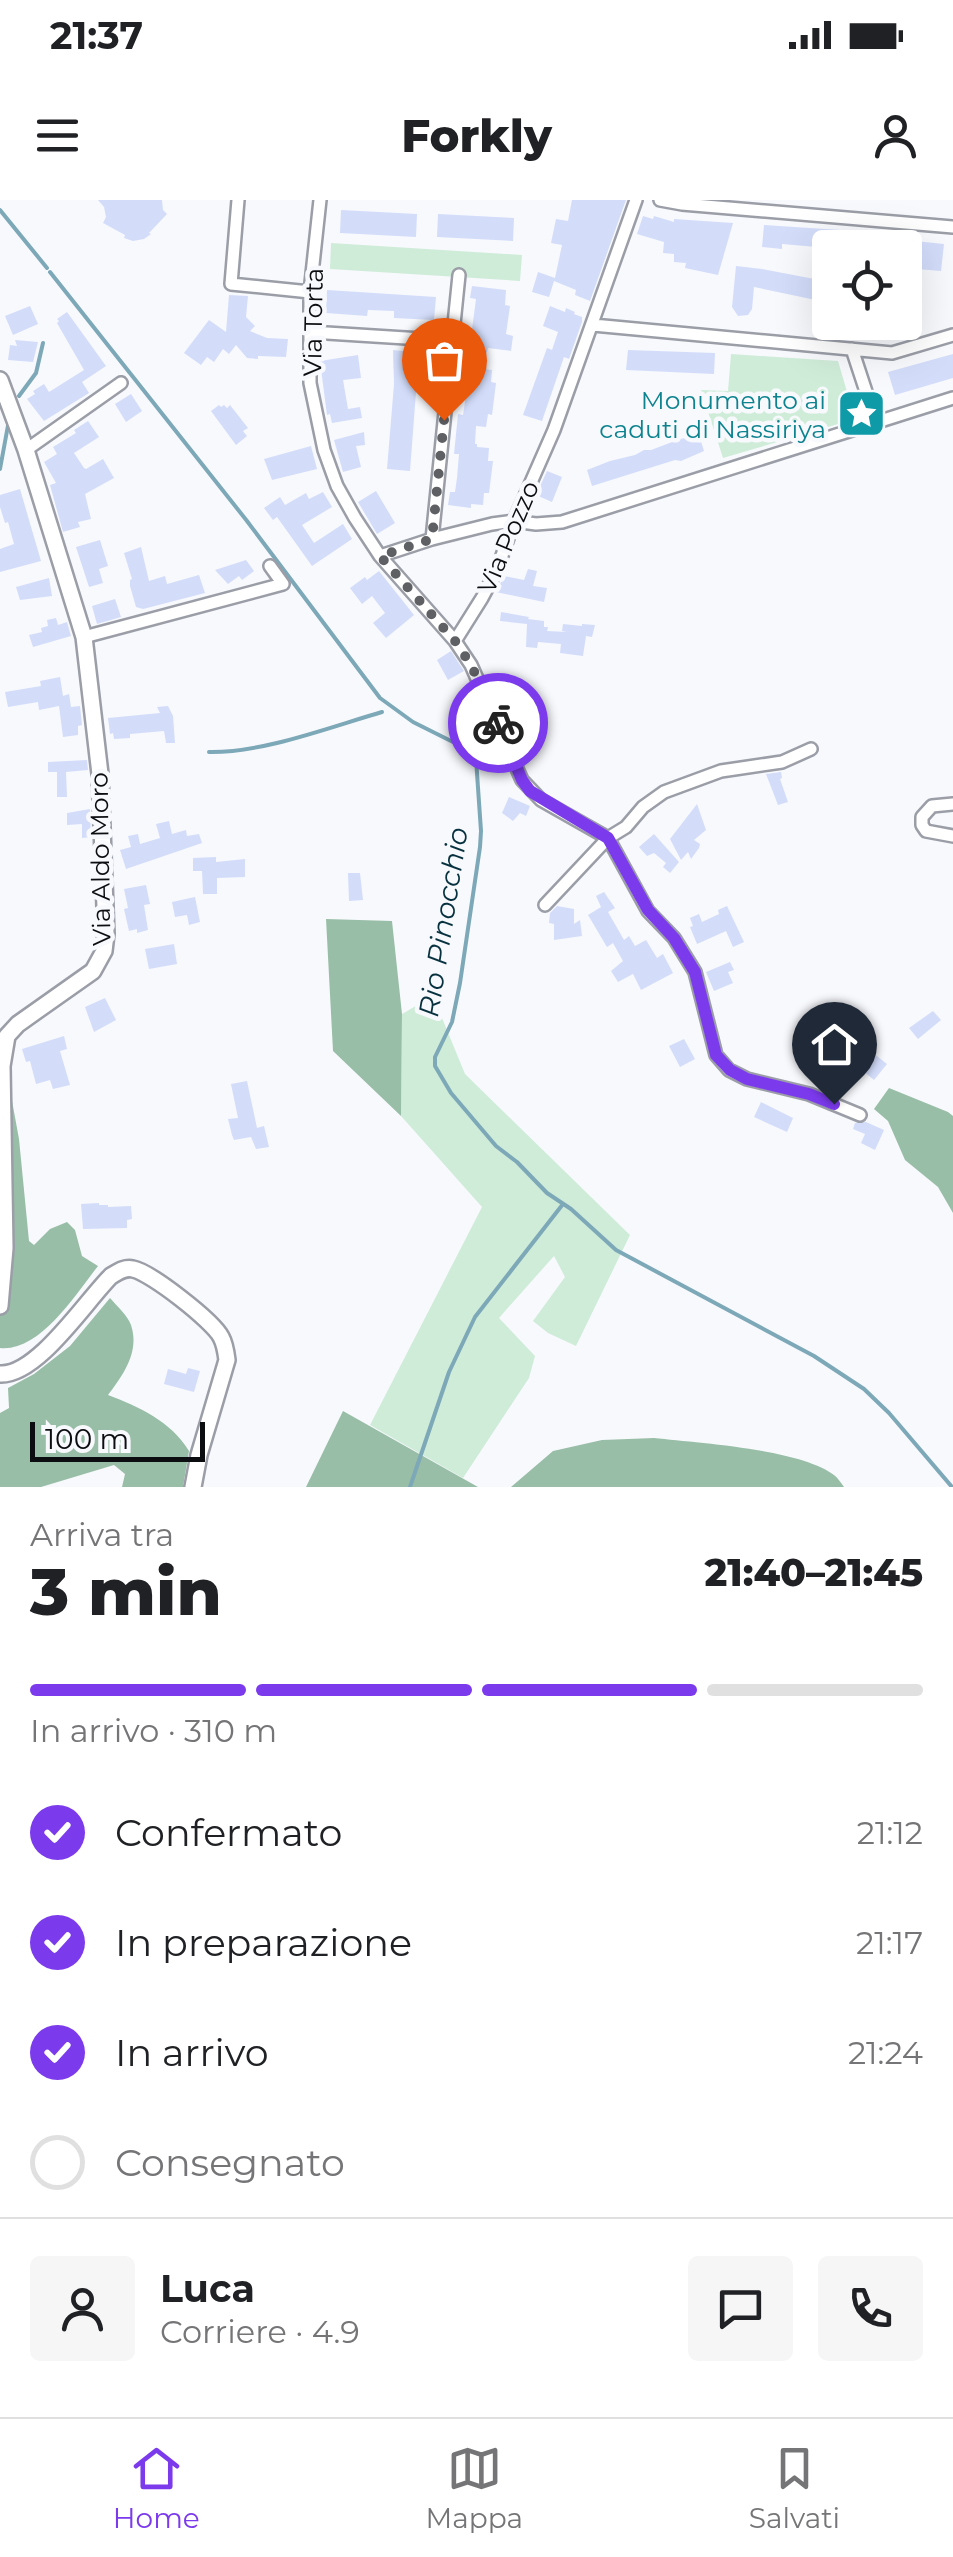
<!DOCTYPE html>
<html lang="it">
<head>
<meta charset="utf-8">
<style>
	:root { --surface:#fff; --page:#f6f6f6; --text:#202124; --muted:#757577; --line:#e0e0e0; --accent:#7c3aed }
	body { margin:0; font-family:Montserrat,sans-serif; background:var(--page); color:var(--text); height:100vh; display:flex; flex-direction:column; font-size:38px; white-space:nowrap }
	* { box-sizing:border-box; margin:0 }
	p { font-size:32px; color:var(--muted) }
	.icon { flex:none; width:55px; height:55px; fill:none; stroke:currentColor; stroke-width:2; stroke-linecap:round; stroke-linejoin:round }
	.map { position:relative; height:1287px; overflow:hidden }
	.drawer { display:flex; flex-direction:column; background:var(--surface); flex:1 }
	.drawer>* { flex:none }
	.buttons { position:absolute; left:812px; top:30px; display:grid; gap:20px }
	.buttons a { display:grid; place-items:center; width:110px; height:110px; border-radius:10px; background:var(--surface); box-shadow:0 10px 40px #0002; font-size:50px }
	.scale { position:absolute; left:30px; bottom:25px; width:175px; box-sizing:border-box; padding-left:10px; border:5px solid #0c0d10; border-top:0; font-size:28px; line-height:35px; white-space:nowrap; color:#0c0d10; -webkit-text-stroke:8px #f8f9fd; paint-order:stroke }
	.pin { position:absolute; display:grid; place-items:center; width:85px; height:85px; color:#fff; margin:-102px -42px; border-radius:50% 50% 50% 0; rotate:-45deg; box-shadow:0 0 10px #0007 }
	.pin .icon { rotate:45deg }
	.courier { position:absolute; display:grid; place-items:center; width:100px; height:100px; margin:-50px; border:8px solid #7c3aed; border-radius:50%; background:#fff; color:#222; box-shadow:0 2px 12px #0007 }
	.headline em { font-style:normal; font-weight:800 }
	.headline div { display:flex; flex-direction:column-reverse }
	.headline { display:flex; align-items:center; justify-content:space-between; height:170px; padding:0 30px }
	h1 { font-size:65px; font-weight:800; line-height:75px }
	.bar { display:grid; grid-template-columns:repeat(4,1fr); gap:15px 10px; align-content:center; height:120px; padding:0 30px }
	.bar i { height:12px; border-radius:8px; background:var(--line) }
	.bar .selected { background:var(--accent) }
	.bar p { grid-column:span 4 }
	.line { display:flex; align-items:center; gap:25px; padding:0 30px; border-top:2px solid var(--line) }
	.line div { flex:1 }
	.round { display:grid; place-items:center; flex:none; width:105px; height:105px; border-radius:10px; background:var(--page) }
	ol { padding:0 30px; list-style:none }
	li { display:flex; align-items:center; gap:30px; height:110px }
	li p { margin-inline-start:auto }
	li .icon { padding:10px; border-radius:50%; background:var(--accent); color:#fff; stroke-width:4 }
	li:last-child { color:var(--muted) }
	li i { width:55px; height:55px; border:5px solid var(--line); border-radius:50% }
	.status { display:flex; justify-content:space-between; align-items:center; height:70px; padding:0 50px; background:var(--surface); direction:ltr }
	.status svg { height:28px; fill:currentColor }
	header { display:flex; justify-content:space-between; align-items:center; height:130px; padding:0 30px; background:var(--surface); font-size:45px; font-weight:800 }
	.dock { display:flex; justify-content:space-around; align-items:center; height:140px; border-top:2px solid var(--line); background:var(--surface); font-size:28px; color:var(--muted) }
	.dock a { display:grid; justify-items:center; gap:5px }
	.dock .selected { color:var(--accent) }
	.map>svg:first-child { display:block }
	.green { fill:#cfecd9 }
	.forest { fill:#99bea7 }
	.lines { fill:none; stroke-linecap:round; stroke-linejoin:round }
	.stream { stroke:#7da8b8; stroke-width:4 }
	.building { fill:#d3ddfa }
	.minor-casing { stroke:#9b9ea7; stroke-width:16 }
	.secondary-casing { stroke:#9b9ea7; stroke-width:20 }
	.minor { stroke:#fff; stroke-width:11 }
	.secondary { stroke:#fff; stroke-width:15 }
	.done { stroke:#5f6063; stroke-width:10; stroke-dasharray:0 18 }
	.route { stroke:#7c3aed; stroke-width:12 }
	.labels { text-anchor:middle; stroke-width:9; stroke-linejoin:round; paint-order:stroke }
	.street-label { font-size:25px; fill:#0c0d10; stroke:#f8f9fd }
	.culture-label { font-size:25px; fill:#0d838f; stroke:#f8f9fd; text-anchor:end }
	.water-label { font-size:28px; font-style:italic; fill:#07313e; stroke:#f8f9fd }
</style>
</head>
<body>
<div class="status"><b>21:37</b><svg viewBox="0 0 49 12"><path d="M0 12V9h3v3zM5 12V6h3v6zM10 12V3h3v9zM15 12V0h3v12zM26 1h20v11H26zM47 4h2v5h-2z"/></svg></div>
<header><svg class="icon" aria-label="menu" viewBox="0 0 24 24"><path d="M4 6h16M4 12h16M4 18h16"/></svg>Forkly<svg class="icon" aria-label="person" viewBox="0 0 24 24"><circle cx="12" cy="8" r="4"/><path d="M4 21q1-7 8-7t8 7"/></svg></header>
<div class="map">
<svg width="953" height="1287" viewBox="0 0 953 1287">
	<rect width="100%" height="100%" fill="#f8f9fd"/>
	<path class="green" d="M331,43L522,55L520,81L330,69Z
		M731,154L838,161L855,219L723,258L701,190L728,191Z
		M433,796L465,874L630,1035L576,1146L548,1133L533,1121L565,1077L554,1056L499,1118L535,1156L529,1178L463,1278L370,1225L482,1007L401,916L402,814Z"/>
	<path class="forest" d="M326,719L392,721L402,814L401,916L333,851Z
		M889,888L948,912L953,916V1013L938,987L905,960L888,921L874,909Z
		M12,901L19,939L29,1041L34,1045L50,1029L67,1022L75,1030L82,1056L98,1066C75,1095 40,1152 0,1148V905Z
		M110,1098C116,1105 128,1116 131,1125C140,1152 123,1175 108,1195C139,1207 171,1221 189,1251L183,1287H122L125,1274L114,1265L41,1287H0V1213L9,1208L8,1188L34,1174L70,1146Z
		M343,1211L478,1287H306Z
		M654,1238C698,1243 800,1249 834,1275C838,1278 841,1283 844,1287H511L553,1251L602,1240Z"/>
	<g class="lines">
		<path class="stream" d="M0,10L47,68
			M50,72L247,321L380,498L413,522L459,545L472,553L476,559L481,631L480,647L460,783L452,822L435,857V866L451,893L496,946L517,962L547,993L571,1009L616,1050L814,1156L864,1189L889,1213L952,1287
			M19,196L36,173L43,143
			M0,269L9,220
			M209,552C263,553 330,527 382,512
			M410,1287L449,1172L475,1117L563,1004"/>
	</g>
	<path class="building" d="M98,0H162L163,10L167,14L149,33L151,34L144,39L133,41L124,38L125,35L103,23L106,17L104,7Z
		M572,0H626L590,101L575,95L576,90L554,81L549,97L532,92L538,72L555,78L562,45L551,43L556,19L568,21Z
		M341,10L417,14L416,37L340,33Z
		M438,14L514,18L513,41L437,37Z
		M643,16L653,19L654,16L674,22V19L733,23L718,75L685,68L686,63L674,62V54L663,53L664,42L637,34Z
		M764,25L840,30L839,39L858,40L859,33L878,34L877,48H830L829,54L818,53L817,47L782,44V49L762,47Z
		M905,40L944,44L941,71L905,68Z
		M736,66L762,69L830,82V103L754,87L752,109L748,115L738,116L732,107Z
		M472,86L506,90L505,105L510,106L506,134L513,136L511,151L488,148L487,152H485L483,169L492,170L491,182L496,183L492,215L488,214L486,227L476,226L475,244H477V247L489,248L488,261H493L489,293H484L483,305L471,304V308L448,305L450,292H455L457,278L459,254H454L458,214L463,215L466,195L467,177L462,176L465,149L466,137H471L476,99L470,98Z
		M327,90L436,97L434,120L394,118V111L368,110L367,116L326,113Z
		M229,95L248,96L246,117L255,126L250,131L267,138L288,139L286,157L258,156V159L247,158L236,145L229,154L223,149L214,162L207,157L201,165L184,153L209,120L226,132Z
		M30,106L38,124L13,135L5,116Z
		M550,106L565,112L566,108L575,112L574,114L582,117V122L569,159L564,157L542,221L523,215L547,148L552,150L558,132L543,126Z
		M67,112L106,166L82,182L89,193L44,221L27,199L35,194L33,191L44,184L49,192L84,170L57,123L59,121L57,119Z
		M15,140L38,142L33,162L8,160L10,145L17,146Z
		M393,150L422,153L421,166H418L410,271L387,269L394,184Z
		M628,150L715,153L714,174L626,170Z
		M953,154V178L895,195L888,172Z
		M358,155L361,178L343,180L348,209L360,207L362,218L332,223L330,214L327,215L320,161Z
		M131,194L142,211L126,222L115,204Z
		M219,205L221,207L224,205L227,208L230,205L248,228L243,231L247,236L236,245L211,211Z
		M88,221L99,237L74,253L84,268L86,269L103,259L114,278L85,294L91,319L78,322L80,327L63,332L50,285L56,283L44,262L57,254L53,247L76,233L74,230Z
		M364,232L365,245L356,246L361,267L343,272L334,240Z
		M699,235L704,251L681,261L675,260L592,286L587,270L610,261L635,255L644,250H651L680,239Z
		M311,246L317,269L272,280L264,259Z
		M547,271L562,277L552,302L536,295Z
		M20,289L41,361L0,372V349L14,344L8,322L5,323L0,307V295Z
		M376,291L395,323L377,334L358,302Z
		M323,292L332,307L302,325L314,343L343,324L352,339L312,366L277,317L273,320L264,308L280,297L285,305L306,293L309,299Z
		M100,340L108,366L99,369L103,383L89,387L76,347Z
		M141,347L149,381L165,376L167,384L199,375L205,393L143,409L136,407L130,386V380L132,379L124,353Z
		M246,360L254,371L242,380L239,376L228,384L215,370Z
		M528,369L537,371L533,386L547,388L544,402L496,392L504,376L524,380Z
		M379,371L414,415L386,438L373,423L385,413L372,396L362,404L350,388L365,377L367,380Z
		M49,378L52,396L20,400L16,387Z
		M115,399L121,417L97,424L92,406Z
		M501,412L529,417L528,419L544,421V427H548L547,431L567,432L562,431L563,424L582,426V424L595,425L592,437L586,436L583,456L560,453L561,444L538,442L537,448L526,447L527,424L500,421Z
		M56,418L58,425L67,422L71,436L33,447L29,435L42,432L41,428L48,426L47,420Z
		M451,451L464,471L448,480L437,460Z
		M60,477L63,496L69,494L71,507L80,506L82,525L78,526V535L63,537L59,506L39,510L38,502L8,507L5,492L41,486L40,481Z
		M168,506L173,516L175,543H166L164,531L130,534V538L114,539L113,533L110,534L108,518L160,513L157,507Z
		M87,560L88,570L66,572L67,597H57V572H48V562Z
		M781,572L782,578L780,579L788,602L778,605L766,574Z
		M509,597L530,606L526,616L520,613L513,621L502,613Z
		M697,604L706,630L694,640L700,644L699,648L691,659L688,652L681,660L670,639Z
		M90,609L91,637L82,638V624L67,625V613Z
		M169,621L172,634L186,630L187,636L199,634L202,643L126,669L120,650L131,647L128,636L138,634L140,644L160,638L156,624Z
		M654,634L679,662L670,673L663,667L666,663L654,653L647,656L639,647Z
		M216,657V662L245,659V677L217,678V694H203L202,671H193V658Z
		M348,673H360L363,700L349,701Z
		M146,685L150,704L144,705L148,730L137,733V729L129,731L124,709L128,708L124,689Z
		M604,692L615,708L608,712L624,740L629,736L635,746L646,740L657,758L663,754L673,773L641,790L633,774L618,782L611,771L623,761L613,743L607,747L588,715L601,707L596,696Z
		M195,697L200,722L189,725L187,715L175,717L172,702Z
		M557,706L574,709V724L580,720L582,736L554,740V724L549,723L550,713Z
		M727,706L744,742L733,747L726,731L697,744L690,727L693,726L690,718L699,714L702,722L719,714L718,710Z
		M174,744L177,764L149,769L145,749Z
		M730,762L734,770L728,772L733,783L714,791L706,772Z
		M105,798L116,820L94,832L85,807Z
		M933,811L941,820L918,839L909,828Z
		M64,836L67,849L60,851L70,885L53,889L50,880L36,884L30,861L26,862L22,849Z
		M684,839L695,859L680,867L669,846Z
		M872,852L887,864L874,880L857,866Z
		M247,881L257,928L264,926L269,947L256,949L251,937L234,940L232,935L228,919L238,918L231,884Z
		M761,902L793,918L787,932L754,917Z
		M866,922L884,930L875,950L861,943L865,934L853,929L855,923Z
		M99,1003V1005H108V1007L131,1006L132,1019L127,1020V1028L83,1029L81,1004Z
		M188,1168L200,1171L194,1192L164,1184L168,1169L186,1174Z"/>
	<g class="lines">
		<defs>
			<path id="minor" d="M238,0L231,84L310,92
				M320,0L310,92V183L324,250L337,286L355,318L380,356L455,441L471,465L522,580L541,600L608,638L648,711L674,738L695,772L716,855L729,870L747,879L809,894L860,915
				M660,0L682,4L953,27
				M593,125L892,153L953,135
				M311,132L453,141
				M852,149L876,222
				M26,250L121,183
				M432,339L492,324L514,321L536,324L562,322L953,198
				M380,356L432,339L459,75
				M84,437L283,384L270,366
				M455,441L482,398L497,370L514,321L554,230L636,0
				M953,604L932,606L922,617V625L926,631L953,636
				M545,705L608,638L626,627L643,607L664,592L721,571L782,562L811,549"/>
			<path id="secondary" d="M0,180L26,250L84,437L100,574L106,734L104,751L93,771L18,824L7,836L2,866L5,1048L0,1106
				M0,1174C37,1176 85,1102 111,1076C118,1072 124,1067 133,1069C150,1072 213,1121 221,1137C225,1144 226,1152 227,1160L199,1255L193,1287"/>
		</defs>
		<use href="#minor" class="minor-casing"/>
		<use href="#secondary" class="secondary-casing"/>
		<use href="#minor" class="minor"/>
		<use href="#secondary" class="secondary"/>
	</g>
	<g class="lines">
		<path class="done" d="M444,220L432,339L380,356L455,441L471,465L498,523"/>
		<path class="route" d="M498,523L522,580L530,591L608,638L648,710L674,738L695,772L716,855L730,870L747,879L809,894L834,904"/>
	</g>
	<defs>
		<symbol id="sight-square" viewBox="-11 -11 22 22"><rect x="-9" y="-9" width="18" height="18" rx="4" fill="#0f9aa8" stroke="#f8f9fd"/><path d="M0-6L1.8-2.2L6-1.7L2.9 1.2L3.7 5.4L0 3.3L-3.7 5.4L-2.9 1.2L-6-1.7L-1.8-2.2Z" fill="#fff"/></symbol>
	</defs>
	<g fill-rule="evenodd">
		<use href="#sight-square" x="834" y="186" width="55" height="55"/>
	</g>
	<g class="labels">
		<g class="street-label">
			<text transform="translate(313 122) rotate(-89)" y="9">Via Torta</text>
			<text transform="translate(508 337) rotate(-67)" y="9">Via Pozzo</text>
			<text transform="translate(100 659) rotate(-91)" y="9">Via Aldo Moro</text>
		</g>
		<g class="culture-label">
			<text x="826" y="209">Monumento ai<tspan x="826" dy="29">caduti di Nassiriya</tspan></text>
		</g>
		<g class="water-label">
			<text transform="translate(443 722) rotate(-81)" y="10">Rio Pinocchio</text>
		</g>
	</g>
</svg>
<div class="buttons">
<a><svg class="icon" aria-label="locate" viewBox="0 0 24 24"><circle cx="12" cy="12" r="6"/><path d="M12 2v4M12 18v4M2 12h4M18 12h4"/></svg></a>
</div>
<div class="scale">100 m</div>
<div class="pin" style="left:444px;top:220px;background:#ea580c"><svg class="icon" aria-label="bag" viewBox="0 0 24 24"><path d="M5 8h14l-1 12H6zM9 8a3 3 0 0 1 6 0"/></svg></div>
<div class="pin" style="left:834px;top:904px;background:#1f2937"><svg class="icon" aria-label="home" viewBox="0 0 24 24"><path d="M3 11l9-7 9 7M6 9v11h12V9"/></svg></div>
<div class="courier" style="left:498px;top:523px"><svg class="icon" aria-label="bike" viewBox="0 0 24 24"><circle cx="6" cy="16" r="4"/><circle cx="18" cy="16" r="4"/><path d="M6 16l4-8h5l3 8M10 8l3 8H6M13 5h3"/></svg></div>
</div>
<section class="drawer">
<div class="headline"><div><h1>3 min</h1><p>Arriva tra</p></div><em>21:40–21:45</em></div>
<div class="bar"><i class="selected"></i><i class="selected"></i><i class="selected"></i><i></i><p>In arrivo · 310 m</p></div>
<ol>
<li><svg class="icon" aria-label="check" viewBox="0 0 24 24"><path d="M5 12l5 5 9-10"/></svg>Confermato<p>21:12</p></li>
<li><svg class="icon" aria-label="check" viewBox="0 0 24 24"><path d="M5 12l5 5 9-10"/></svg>In preparazione<p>21:17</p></li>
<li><svg class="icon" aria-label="check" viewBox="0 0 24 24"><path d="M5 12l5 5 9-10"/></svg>In arrivo<p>21:24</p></li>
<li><i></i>Consegnato</li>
</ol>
<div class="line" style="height:180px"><a class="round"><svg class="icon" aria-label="person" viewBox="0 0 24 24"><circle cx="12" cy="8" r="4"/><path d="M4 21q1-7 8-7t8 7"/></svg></a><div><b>Luca</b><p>Corriere · 4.9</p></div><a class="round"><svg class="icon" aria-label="chat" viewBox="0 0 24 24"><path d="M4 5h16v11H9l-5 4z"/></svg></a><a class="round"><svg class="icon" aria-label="phone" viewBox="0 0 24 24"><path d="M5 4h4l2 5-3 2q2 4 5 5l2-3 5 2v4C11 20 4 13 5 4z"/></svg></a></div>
</section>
<nav class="dock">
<a class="selected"><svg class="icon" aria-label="home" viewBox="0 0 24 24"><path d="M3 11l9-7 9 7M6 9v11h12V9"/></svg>Home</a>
<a><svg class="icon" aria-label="map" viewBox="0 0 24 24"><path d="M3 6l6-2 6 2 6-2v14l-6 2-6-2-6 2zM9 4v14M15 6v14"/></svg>Mappa</a>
<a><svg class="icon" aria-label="saved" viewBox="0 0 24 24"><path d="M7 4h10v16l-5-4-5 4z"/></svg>Salvati</a>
</nav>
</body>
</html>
